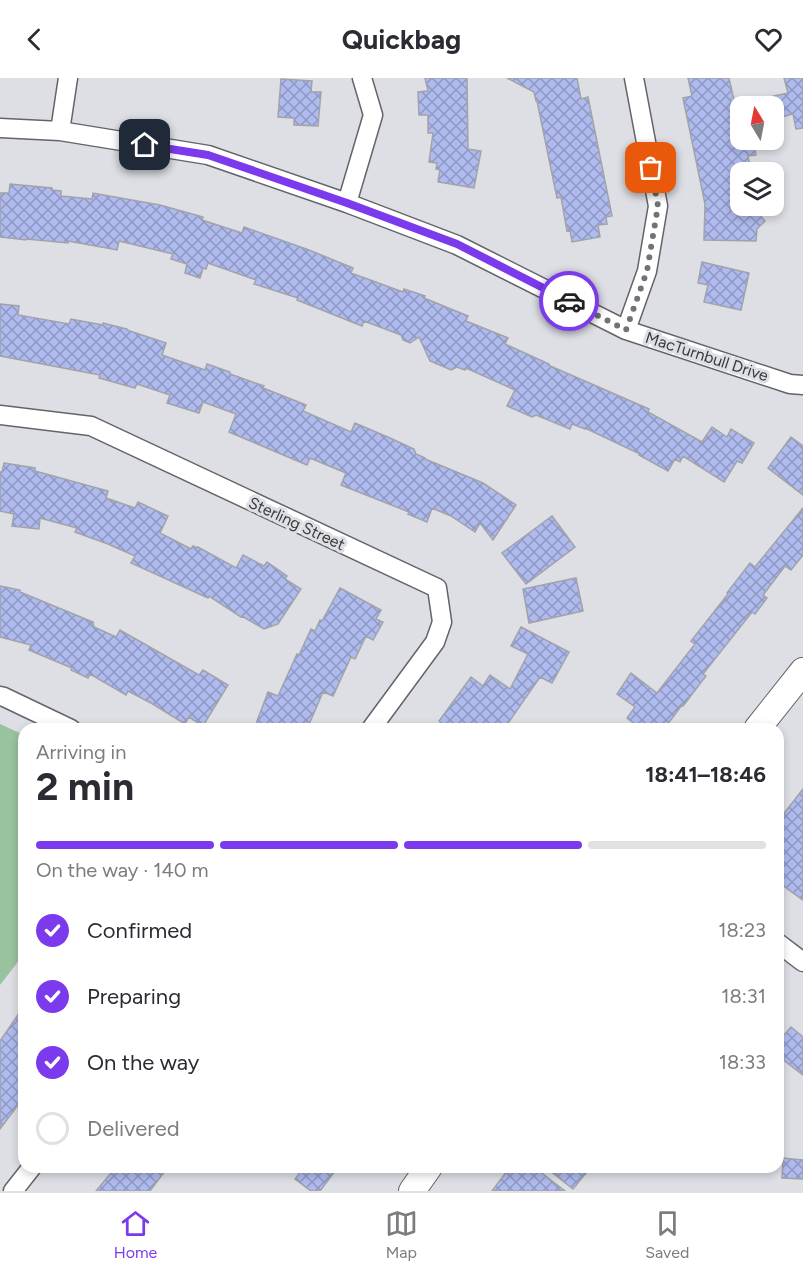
<!DOCTYPE html>
<html lang="en">
<head>
<meta charset="utf-8">
<style>
	:root { --surface:#fff; --page:#f2f2f3; --text:#2b2b33; --muted:#7c7c81; --line:#e1e1e2; --accent:#7c3aed }
	body { margin:0; font-family:Figtree,sans-serif; background:var(--page); color:var(--text); height:100vh; display:flex; flex-direction:column; font-size:22px; white-space:nowrap }
	* { box-sizing:border-box; margin:0 }
	p { font-size:20px; color:var(--muted) }
	.icon { flex:none; width:33px; height:33px; fill:none; stroke:currentColor; stroke-width:2; stroke-linecap:round; stroke-linejoin:round }
	.map { position:relative; flex:1; overflow:hidden }
	.panel { position:absolute; left:18px; top:645px; width:766px; height:450px; display:flex; flex-direction:column; background:var(--surface); border-radius:18px; box-shadow:0 3px 9px #0003 }
	.panel>* { flex:none }
	.needle { width:39px; rotate:350deg }
	.buttons { position:absolute; left:730px; top:18px; display:grid; gap:12px }
	.buttons a { display:grid; place-items:center; width:54px; height:54px; border-radius:12px; background:var(--surface); box-shadow:0 3px 9px #0003; font-size:30px }
	.pin { position:absolute; display:grid; place-items:center; width:51px; height:51px; color:#fff; margin:-26px; border-radius:12px; box-shadow:0 3px 9px #0006 }
	.courier { position:absolute; display:grid; place-items:center; width:60px; height:60px; margin:-30px; border:4px solid #7c3aed; border-radius:50%; background:#fff; color:#222; box-shadow:0 2px 8px #0007 }
	.head em { font-style:normal; font-weight:700 }
	.head div { display:flex; flex-direction:column-reverse }
	.head { display:flex; align-items:center; justify-content:space-between; height:102px; padding:0 18px }
	h1 { font-size:39px; font-weight:700; line-height:45px }
	.bar { display:grid; grid-template-columns:repeat(4,1fr); gap:9px 6px; align-content:center; height:72px; padding:0 18px }
	.bar i { height:8px; border-radius:4px; background:var(--line) }
	.bar .current { background:var(--accent) }
	.bar p { grid-column:span 4 }
	ol { padding:0 18px; list-style:none }
	li { display:flex; align-items:center; gap:18px; height:66px }
	li p { margin-inline-start:auto }
	li .icon { padding:6px; border-radius:50%; background:var(--accent); color:#fff; stroke-width:4 }
	li:last-child { color:var(--muted) }
	li i { width:33px; height:33px; border:3px solid var(--line); border-radius:50% }
	header { display:flex; justify-content:space-between; align-items:center; height:78px; padding:0 18px; background:var(--surface); font-size:27px; font-weight:700 }
	.dock { display:flex; justify-content:space-around; align-items:center; height:84px; border-top:2px solid var(--line); background:var(--surface); font-size:16px; color:var(--muted) }
	.dock a { display:grid; justify-items:center; gap:3px }
	.dock .current { color:var(--accent) }
	.map>svg:first-child { display:block }
	.green { fill:#99c29e }
	.building { fill:url(#building-cross-hatch); stroke:#a1a3a9; stroke-width:1.5 }
	.lines { fill:none; stroke-linecap:round; stroke-linejoin:round }
	.minor-casing { stroke:#63646a; stroke-width:21 }
	.secondary-casing { stroke:#63646a; stroke-width:28 }
	.minor { stroke:#fff; stroke-width:18 }
	.secondary { stroke:#fff; stroke-width:26 }
	.done { stroke:#727377; stroke-width:6; stroke-dasharray:0 10.8 }
	.route { stroke:#7c3aed; stroke-width:8 }
	.labels { text-anchor:middle; stroke-width:6; stroke-linejoin:round; paint-order:stroke }
	.street-label { font-size:16px; fill:#39393c; stroke:#dddfe5 }
</style>
</head>
<body>
<header><svg class="icon" aria-label="back" viewBox="0 0 24 24"><path d="M15 5l-7 7 7 7"/></svg>Quickbag<svg class="icon" aria-label="heart" viewBox="0 0 24 24"><path d="M12 20l-8-8c-3-5 5-10 8-4 3-6 11-1 8 4z"/></svg></header>
<div class="map">
<svg width="803" height="1113" viewBox="0 0 803 1113">
	<defs>
		<pattern id="building-cross-hatch" width="8" height="8" patternUnits="userSpaceOnUse" patternTransform="scale(1.5)"><rect width="8" height="8" fill="#afbaee"/><path d="M0 0l8 8M0 8l8-8" fill="none" stroke="#8f98c2"/></pattern>
	</defs>
	<rect width="100%" height="100%" fill="#dddfe5"/>
	<path class="green" d="M0,646L24,657V876L0,907Z"/>
	<path class="building" d="M425,0H467L468,71L481,73L474,110L438,104L440,92L436,91L437,85L429,84L433,55H428V37H419L418,14L428,13Z
		M507,0H577L581,21L588,19L612,138L606,139L607,146L598,147L600,159L572,164L570,152L567,153L561,119L557,120L537,23H536L534,14Z
		M688,0H729L741,53V62H753L756,77L748,78L751,94H741V128H757V134L765,143L757,151L756,163L704,162L705,126L683,20L692,18Z
		M784,0H803V50L796,51L793,36L774,41V28H771L769,19L788,15Z
		M281,1L312,3L311,14H321L318,48L294,47V40L278,39Z
		M10,106L52,110V112L61,113V118L92,121L93,115L160,127L203,139L202,142L242,155L244,149L309,172L353,190L351,195L403,214L404,211L425,218L424,220L468,238L466,243L508,260L505,266L549,286L548,287L649,331L648,334L702,364L712,349L727,359L731,351L754,365L742,385L737,383L724,404L683,378L680,384L675,381L668,393L639,377L640,376L585,350V351L572,346L570,351L536,337L532,339L507,328L515,312L466,290L465,292L457,289L451,292L430,283L419,259L410,265L403,262L401,257L364,243L362,248L297,222L298,220L254,206L256,202L208,185L206,191L203,190L200,200L185,195L187,186L171,181L173,176L119,163L117,172L68,163V165L26,161V162L0,159V115H9Z
		M702,184L749,195L741,232L704,224L708,207L698,205Z
		M0,226L19,228L18,237L69,246L71,241L103,247V245L127,251V252L166,265L162,277L205,292L207,286L230,294V296L264,308L263,310L306,327L303,333L351,354L355,345L390,360L414,371L416,376L425,380V381L483,405L516,427L493,462L480,445L475,454L451,438L432,430L427,444L408,436L409,434L341,407L346,395L310,380L307,387L229,354L236,336L203,324L199,335L167,325L170,317L137,306L135,310L99,300L100,297L0,278Z
		M791,359L803,368V417L768,390Z
		M4,385L35,390V393L108,413L106,420L135,430L138,424L168,438L160,455L191,471L193,468L198,470V469L236,490L243,477L264,488L267,484L287,498L285,501L301,511L278,546L264,551L242,538L241,539L209,518L208,520L131,485L135,478L108,466L75,454L77,450L40,440L39,451L12,448L14,436L0,433V394H2Z
		M803,430V477L791,492L785,488L763,517L767,520L755,536L752,534L703,596L706,598L683,628L682,627L664,651H641L627,640L635,629L617,616L631,595L657,615L695,566L691,563L728,516L727,515L750,485L755,489Z
		M552,438L575,469L526,506L502,475Z
		M576,500L583,533L529,545L523,511Z
		M0,508L20,512V514L93,544L94,549L116,559L120,552L199,597L203,592L228,607L203,648L189,639L185,646L151,625L128,613L126,617L90,596L88,600L71,592L72,590L29,572L31,567L0,559Z
		M340,510L381,532L376,541L383,544L373,562L366,558L355,581L351,579L333,618L323,614L307,651H254L268,614L278,618L297,576L299,577L311,551L315,553L320,542L322,543Z
		M521,549L569,574L552,605L540,599L504,651H450L439,643L471,599L483,608L490,597L510,611L528,576L511,568Z
		M803,711V822L778,804V743Z
		M24,928V1019L0,1051V963Z
		M791,949L803,959V997L778,978V964Z
		M783,1080L803,1082V1101L782,1100Z
		M116,1089H168L150,1113H96Z
		M304,1089H338L320,1113H311L295,1101Z
		M510,1089H534L565,1113H492Z
		M545,1089H591L573,1111Z"/>
	<g class="lines">
		<defs>
			<path id="minor" d="M0,50L60,53L208,77L347,125L457,167L626,252L790,306L803,307
				M60,53L68,0
				M347,125L373,37L362,0
				M626,252L647,193L658,128L634,0
				M0,337L91,348L437,510L442,544L435,564L371,651
				M0,618L4,619L71,651
				M778,865L803,884
				M13,1113L32,1089"/>
			<path id="secondary" d="M757,651L803,593
				M412,1113L429,1089"/>
		</defs>
		<use href="#minor" class="minor-casing"/>
		<use href="#secondary" class="secondary-casing"/>
		<use href="#minor" class="minor"/>
		<use href="#secondary" class="secondary"/>
	</g>
	<g class="lines">
		<path class="done" d="M569,223L626,252L647,193L658,128L651,90"/>
		<path class="route" d="M145,67L208,77L347,125L457,166L569,223"/>
	</g>
	<g class="labels">
		<g class="street-label">
			<text transform="translate(707 278) rotate(18)" y="6">MacTurnbull Drive</text>
			<text transform="translate(297 445) rotate(25)" y="6">Sterling Street</text>
		</g>
	</g>
</svg>
<div class="buttons">
<a><svg class="needle" viewBox="-14 -14 28 28"><path d="M0-13l5 13h-10z" fill="#e53935"/><path d="M0 13l5-13h-10z" fill="#7c7c81"/></svg></a>
<a><svg class="icon" aria-label="layers" viewBox="0 0 24 24"><path d="M12 4l9 5-9 5-9-5zM3 14l9 5 9-5"/></svg></a>
</div>
<div class="pin" style="left:651px;top:90px;background:#ea580c"><svg class="icon" aria-label="bag" viewBox="0 0 24 24"><path d="M5 8h14l-1 12H6zM9 8a3 3 0 0 1 6 0"/></svg></div>
<div class="pin" style="left:145px;top:67px;background:#1f2937"><svg class="icon" aria-label="home" viewBox="0 0 24 24"><path d="M3 11l9-7 9 7M6 9v11h12V9"/></svg></div>
<div class="courier" style="left:569px;top:223px"><svg class="icon" aria-label="car" viewBox="0 0 24 24"><path d="M5 17H2v-5l4-1 3-4h7l3 4 3 1v5h-3M9 17h6M6 11h13"/><circle cx="7" cy="17" r="2"/><circle cx="17" cy="17" r="2"/></svg></div>
<section class="panel">
<div class="head"><div><h1>2 min</h1><p>Arriving in</p></div><em>18:41–18:46</em></div>
<div class="bar"><i class="current"></i><i class="current"></i><i class="current"></i><i></i><p>On the way · 140 m</p></div>
<ol>
<li><svg class="icon" aria-label="check" viewBox="0 0 24 24"><path d="M5 12l5 5 9-10"/></svg>Confirmed<p>18:23</p></li>
<li><svg class="icon" aria-label="check" viewBox="0 0 24 24"><path d="M5 12l5 5 9-10"/></svg>Preparing<p>18:31</p></li>
<li><svg class="icon" aria-label="check" viewBox="0 0 24 24"><path d="M5 12l5 5 9-10"/></svg>On the way<p>18:33</p></li>
<li><i></i>Delivered</li>
</ol>
</section>
</div>
<nav class="dock">
<a class="current"><svg class="icon" aria-label="home" viewBox="0 0 24 24"><path d="M3 11l9-7 9 7M6 9v11h12V9"/></svg>Home</a>
<a><svg class="icon" aria-label="map" viewBox="0 0 24 24"><path d="M3 6l6-2 6 2 6-2v14l-6 2-6-2-6 2zM9 4v14M15 6v14"/></svg>Map</a>
<a><svg class="icon" aria-label="saved" viewBox="0 0 24 24"><path d="M7 4h10v16l-5-4-5 4z"/></svg>Saved</a>
</nav>
</body>
</html>
